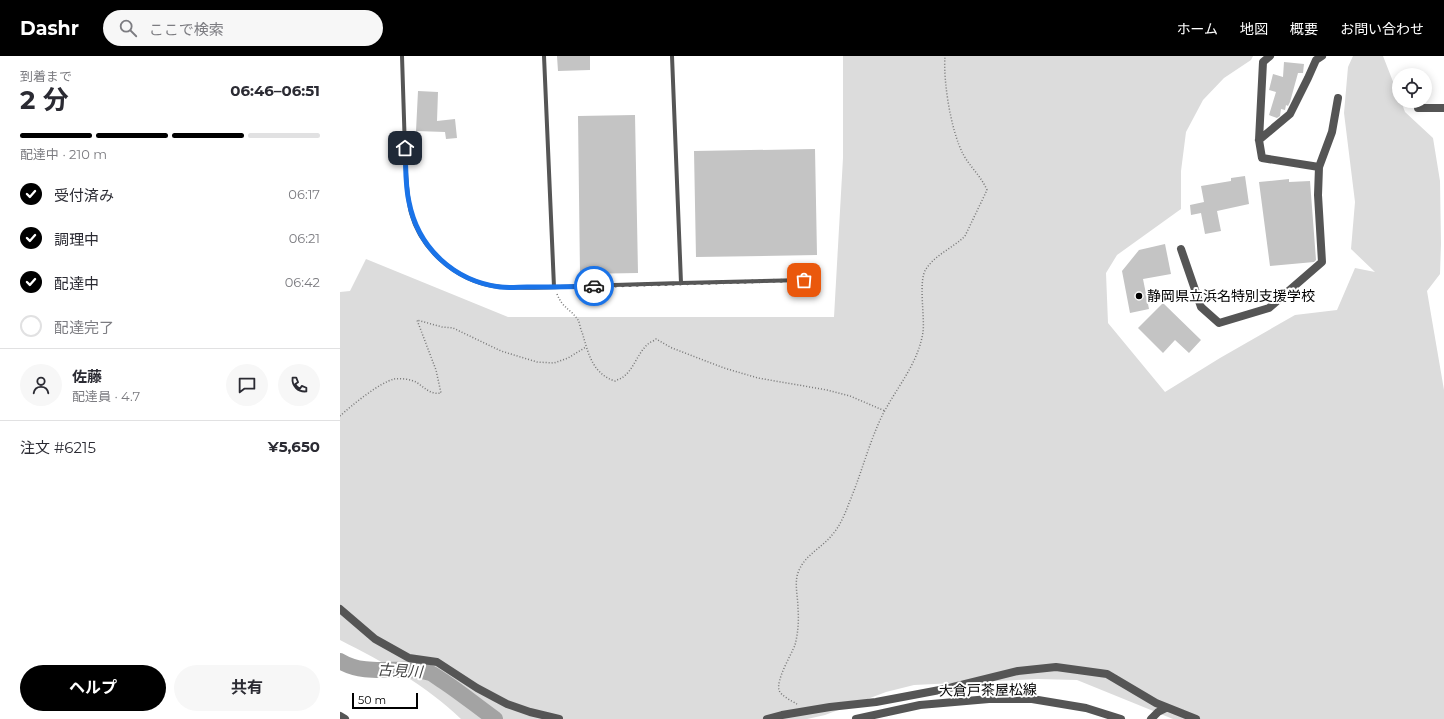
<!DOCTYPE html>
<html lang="ja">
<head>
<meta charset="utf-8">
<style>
	:root { --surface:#fff; --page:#f7f7f7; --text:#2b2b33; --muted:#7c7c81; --line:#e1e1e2; --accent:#000 }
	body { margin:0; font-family:Montserrat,"Noto Sans JP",sans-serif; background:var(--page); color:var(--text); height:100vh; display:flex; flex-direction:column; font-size:15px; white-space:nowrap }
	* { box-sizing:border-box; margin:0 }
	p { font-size:13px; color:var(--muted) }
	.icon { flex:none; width:22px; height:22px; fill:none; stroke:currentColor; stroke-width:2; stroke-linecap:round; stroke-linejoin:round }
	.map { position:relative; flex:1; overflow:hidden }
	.panel { display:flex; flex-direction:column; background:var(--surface); width:340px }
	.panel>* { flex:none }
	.fabs { position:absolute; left:1052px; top:12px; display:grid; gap:8px }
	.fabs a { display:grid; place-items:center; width:40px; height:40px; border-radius:50%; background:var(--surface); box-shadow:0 2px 10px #0003; font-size:20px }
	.scale { position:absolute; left:12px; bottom:10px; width:66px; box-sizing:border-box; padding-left:4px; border:2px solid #000; border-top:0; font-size:11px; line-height:14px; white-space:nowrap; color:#000; -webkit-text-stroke:3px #fff; paint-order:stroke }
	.pin { position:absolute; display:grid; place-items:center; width:34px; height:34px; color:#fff; margin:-17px; border-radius:8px; box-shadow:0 2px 6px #0006 }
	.courier { position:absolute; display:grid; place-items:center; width:40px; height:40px; margin:-20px; border:3px solid #1a73e8; border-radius:50%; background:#fff; color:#222; box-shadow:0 1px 5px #0007 }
	.summary em { font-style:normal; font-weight:700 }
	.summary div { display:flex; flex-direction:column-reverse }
	.summary { display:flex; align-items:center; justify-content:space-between; height:68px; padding:0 20px }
	h1 { font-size:26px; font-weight:700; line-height:30px }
	.bar { display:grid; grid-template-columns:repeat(4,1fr); gap:6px 4px; align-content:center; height:48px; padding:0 20px }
	.bar i { height:5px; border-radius:3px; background:var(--line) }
	.bar .on { background:var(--accent) }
	.bar p { grid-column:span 4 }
	.line { display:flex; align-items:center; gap:10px; padding:0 20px; border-top:1px solid var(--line) }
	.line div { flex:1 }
	.round { display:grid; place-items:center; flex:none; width:42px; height:42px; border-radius:21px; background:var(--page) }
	ol { padding:0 20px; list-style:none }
	li { display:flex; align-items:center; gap:12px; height:44px }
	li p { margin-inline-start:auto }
	li .icon { padding:4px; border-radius:50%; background:var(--accent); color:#fff; stroke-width:4 }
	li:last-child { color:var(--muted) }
	li i { width:22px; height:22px; border:2px solid var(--line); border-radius:50% }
	.primary-button { display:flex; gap:8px; margin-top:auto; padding:8px 20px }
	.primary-button a { flex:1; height:46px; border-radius:24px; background:var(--accent); color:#fff; font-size:16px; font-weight:700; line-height:46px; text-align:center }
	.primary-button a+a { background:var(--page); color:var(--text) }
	header { display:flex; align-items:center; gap:24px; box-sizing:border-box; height:56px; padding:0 20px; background:var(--accent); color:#fff }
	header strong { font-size:19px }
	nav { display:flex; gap:22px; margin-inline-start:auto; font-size:14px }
	.search { width:280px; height:36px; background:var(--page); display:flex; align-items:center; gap:10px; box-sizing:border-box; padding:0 14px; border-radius:22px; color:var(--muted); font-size:15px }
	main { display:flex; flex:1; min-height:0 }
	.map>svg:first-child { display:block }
	.green { fill:#dcdcdc }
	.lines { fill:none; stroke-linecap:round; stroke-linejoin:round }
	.river { stroke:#a3a3a3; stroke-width:16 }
	.building { fill:#c4c4c4 }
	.path { stroke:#777; stroke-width:1.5; stroke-dasharray:1 2; stroke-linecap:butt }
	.service { stroke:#555; stroke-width:4 }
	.minor { stroke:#555; stroke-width:8 }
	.tertiary { stroke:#555; stroke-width:8 }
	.done { stroke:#595959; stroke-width:4; stroke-dasharray:0 7.2 }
	.route { stroke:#1a73e8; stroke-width:5 }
	.poi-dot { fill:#000; stroke:#fff; stroke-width:1.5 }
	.labels { text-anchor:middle; stroke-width:4; stroke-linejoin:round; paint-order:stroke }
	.poi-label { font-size:14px; fill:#000; stroke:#fff; text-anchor:start }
	.street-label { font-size:14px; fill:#000; stroke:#fff }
	.water-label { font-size:15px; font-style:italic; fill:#444; stroke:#fff }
</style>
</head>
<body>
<header>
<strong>Dashr</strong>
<div class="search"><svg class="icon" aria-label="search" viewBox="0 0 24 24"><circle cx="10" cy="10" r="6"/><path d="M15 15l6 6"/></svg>ここで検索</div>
<nav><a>ホーム</a><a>地図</a><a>概要</a><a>お問い合わせ</a></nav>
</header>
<main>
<section class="panel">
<div class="summary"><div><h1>2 分</h1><p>到着まで</p></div><em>06:46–06:51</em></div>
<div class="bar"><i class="on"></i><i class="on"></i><i class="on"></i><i></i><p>配達中 · 210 m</p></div>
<ol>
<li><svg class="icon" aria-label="check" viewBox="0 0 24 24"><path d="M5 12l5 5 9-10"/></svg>受付済み<p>06:17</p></li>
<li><svg class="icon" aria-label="check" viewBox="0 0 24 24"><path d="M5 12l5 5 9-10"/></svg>調理中<p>06:21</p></li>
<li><svg class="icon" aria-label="check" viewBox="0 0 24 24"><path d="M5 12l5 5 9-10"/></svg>配達中<p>06:42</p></li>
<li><i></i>配達完了</li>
</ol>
<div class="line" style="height:72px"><a class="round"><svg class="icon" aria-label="person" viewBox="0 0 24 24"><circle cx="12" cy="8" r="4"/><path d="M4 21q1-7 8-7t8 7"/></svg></a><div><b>佐藤</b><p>配達員 · 4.7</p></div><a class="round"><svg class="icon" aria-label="chat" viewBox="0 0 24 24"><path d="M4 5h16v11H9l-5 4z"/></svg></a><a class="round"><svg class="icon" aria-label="phone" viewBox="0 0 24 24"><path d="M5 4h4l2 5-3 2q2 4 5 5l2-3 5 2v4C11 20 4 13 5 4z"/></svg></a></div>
<div class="line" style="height:52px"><div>注文 #6215</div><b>¥5,650</b></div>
<div class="primary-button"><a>ヘルプ</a><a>共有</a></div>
</section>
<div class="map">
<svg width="1104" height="663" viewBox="0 0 1104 663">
	<rect width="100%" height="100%" fill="#fff"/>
	<path class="green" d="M503,0H913L911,4L884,22L863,44L846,76L841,115V153L777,199L766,217L768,267L825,336L880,302L955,259L997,254L1015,212L1035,216L1011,193L1015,146L1004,57L1008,11L1013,0H1043L1059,41V45H1061L1065,56L1093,82L1100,125L1101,188L1100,218L1087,235L1104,334V663H833L737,624L698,623L574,629L546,636L485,659L467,663H121C86,629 43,606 0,584V236L10,235L26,203L168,261H494L503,102Z"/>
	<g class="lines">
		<path class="river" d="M0,605C28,622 62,608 90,617C94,618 99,623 103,625C121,637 137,650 155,663"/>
	</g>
	<path class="building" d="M217,0H250V14L218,15Z
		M944,6L964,8L963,17H958L950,46L948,50L946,49L945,54L941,53L940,60L937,62L929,59L936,36L929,34L933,18L943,21Z
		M78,35L98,36L97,65L115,63L117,82L106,83L105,76L76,75Z
		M295,59L298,217L240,218L238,60Z
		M475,93L477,199L356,201L354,95Z
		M905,120L909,148L877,155L881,175L865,178L861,157L851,159L850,149L864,146L861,130L891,125V122Z
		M949,123V126L970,125L976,204L974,206L930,210L919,126Z
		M825,188L831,218L803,223L809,253L790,257L782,215L799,194Z
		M823,247L861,284L849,297L835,284L823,297L798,272Z"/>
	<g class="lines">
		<path class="path" d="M217,238C223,253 231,253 238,264C240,267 240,273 242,276C248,296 252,318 275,325L276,324C292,321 296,298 308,288C310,286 314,285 316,283L332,292L384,312L418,322L487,334L510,340L545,355
			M0,360C12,349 39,327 54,323C61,322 69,323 76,326C84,331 90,339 101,337L96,314L77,264L102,271L113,272L161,295L197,306L214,307L228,302L246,291
			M457,648C452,645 441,640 439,634C436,624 451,599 455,589C458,577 459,565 458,553C458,542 455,531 457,520C462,500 481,493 492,479C500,470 505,458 509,447C521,419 528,390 541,362C555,333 578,309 583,276C585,260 578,225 586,213C596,198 613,192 625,180L647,134C641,120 630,111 623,98C611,75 603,25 605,0"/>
		<path class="service" d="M62,0C63,31 64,63 65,94C66,115 66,137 71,157C82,197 121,228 162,231C188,233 215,231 241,230C274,229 307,228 341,227
			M204,0L214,231
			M332,0L341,227L464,224"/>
		<path class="minor" d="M1078,52H1104
			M919,84L950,58L968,22L976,4L982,0
			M979,111L992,76L998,42
			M841,193L861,251L879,267L929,252L982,206L978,139L979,111L922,102L919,84L923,6L930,0
			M0,553L35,583L69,602L97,606L137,632L167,648L190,656L219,663
			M427,663L442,659L490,651L536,646L605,633L678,615L716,611L767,618L816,647L856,663
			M811,663L818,656L826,652"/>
		<path class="tertiary" d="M0,660L5,663
			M516,663L580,649L649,643H692L746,652L781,663"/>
	</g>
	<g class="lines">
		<path class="done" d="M254,230L464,224"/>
		<path class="route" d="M65,92C66,110 65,129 69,146C78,192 114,225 160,231C169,232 179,231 187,231C210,231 232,231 254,230"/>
	</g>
	<circle class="poi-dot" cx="799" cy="240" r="4"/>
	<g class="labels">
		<g class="poi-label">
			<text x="807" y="245">静岡県立浜名特別支援学校</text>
		</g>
		<g class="street-label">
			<text transform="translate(648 634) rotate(-1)" y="5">大倉戸茶屋松線</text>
		</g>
		<g class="water-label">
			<text transform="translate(60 615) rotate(3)" y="5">古見川</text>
		</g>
	</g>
</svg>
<div class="fabs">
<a><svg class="icon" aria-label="locate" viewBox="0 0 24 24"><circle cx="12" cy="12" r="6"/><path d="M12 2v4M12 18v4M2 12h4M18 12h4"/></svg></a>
</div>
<div class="scale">50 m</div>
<div class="pin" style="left:464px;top:224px;background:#ea580c"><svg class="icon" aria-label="bag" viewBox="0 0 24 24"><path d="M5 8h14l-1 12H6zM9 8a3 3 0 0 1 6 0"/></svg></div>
<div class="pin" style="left:65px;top:92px;background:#1f2937"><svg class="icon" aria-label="home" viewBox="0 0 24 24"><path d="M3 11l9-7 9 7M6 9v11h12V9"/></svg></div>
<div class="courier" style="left:254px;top:230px"><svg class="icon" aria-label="car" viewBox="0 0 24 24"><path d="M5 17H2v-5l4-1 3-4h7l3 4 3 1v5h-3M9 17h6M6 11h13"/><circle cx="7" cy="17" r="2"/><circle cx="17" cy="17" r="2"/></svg></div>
</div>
</main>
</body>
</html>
